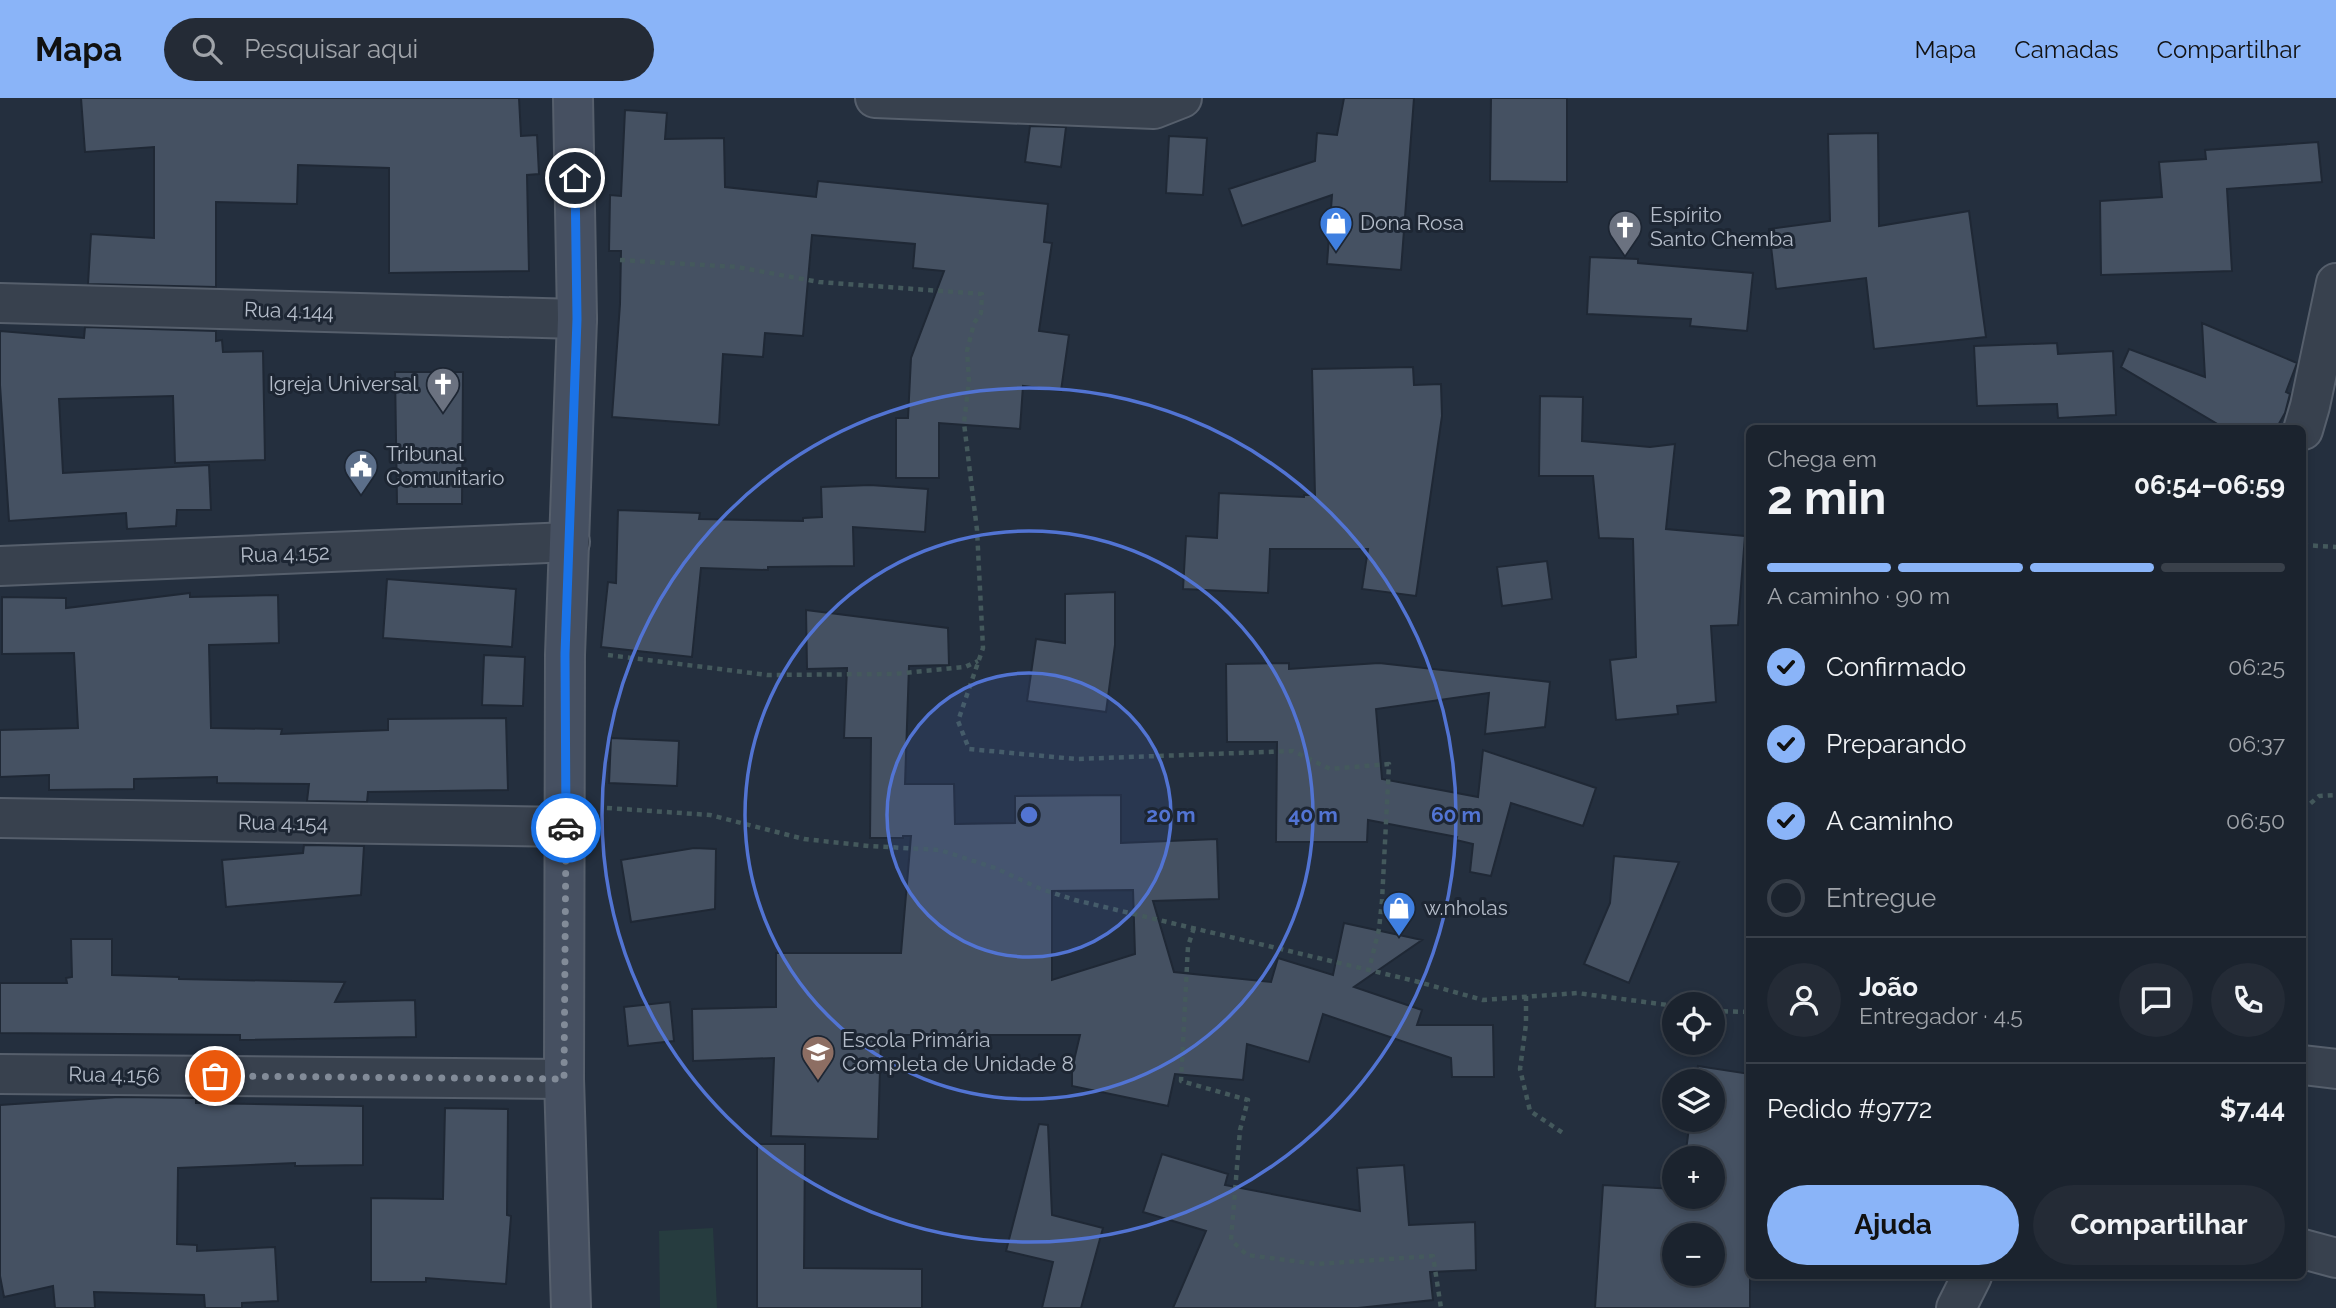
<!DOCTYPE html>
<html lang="pt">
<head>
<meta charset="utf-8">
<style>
	:root { --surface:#1b232e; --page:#242b36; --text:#f1f3f6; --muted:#a0a4aa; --line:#39404a; --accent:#8ab4f8 }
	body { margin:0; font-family:Raleway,sans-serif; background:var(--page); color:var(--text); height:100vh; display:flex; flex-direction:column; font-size:26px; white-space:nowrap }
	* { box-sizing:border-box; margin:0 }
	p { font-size:23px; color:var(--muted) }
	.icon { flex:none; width:38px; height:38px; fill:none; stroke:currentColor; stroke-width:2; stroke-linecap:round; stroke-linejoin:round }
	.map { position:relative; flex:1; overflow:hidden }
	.details { position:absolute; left:1746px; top:327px; width:560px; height:854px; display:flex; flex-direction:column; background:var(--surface); border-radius:10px; box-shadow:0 4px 10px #0003,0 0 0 2px var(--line) }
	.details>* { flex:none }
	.controls { position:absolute; left:1662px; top:894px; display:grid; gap:14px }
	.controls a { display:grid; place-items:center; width:63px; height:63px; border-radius:50%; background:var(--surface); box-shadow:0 4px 10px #0003,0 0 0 2px var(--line); font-size:35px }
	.pin { position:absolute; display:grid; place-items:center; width:60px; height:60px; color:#fff; margin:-30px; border:4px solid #fff; border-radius:50%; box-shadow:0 2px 7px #0007 }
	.courier { position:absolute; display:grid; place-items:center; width:70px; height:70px; margin:-35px; border:5px solid #1a73e8; border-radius:50%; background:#fff; color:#222; box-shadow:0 2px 9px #0007 }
	.headline em { font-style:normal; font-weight:700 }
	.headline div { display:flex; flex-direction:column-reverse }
	.headline { display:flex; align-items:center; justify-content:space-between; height:119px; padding:0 21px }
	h1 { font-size:46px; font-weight:700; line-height:52px }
	.bar { display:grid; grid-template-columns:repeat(4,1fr); gap:10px 7px; align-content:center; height:84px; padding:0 21px }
	.bar i { height:9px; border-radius:5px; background:var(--line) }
	.bar .active { background:var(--accent) }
	.bar p { grid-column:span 4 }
	.line { display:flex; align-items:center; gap:18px; padding:0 21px; border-top:2px solid var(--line) }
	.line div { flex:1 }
	.round { display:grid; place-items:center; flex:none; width:74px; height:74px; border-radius:37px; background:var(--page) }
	ol { padding:0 21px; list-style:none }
	li { display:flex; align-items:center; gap:21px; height:77px }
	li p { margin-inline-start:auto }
	li .icon { padding:7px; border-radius:50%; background:var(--accent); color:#111; stroke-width:4 }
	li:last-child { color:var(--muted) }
	li i { width:38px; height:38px; border:4px solid var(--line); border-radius:50% }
	.action { display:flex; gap:14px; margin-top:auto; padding:14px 21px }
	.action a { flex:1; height:80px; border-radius:42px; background:var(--accent); color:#111; font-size:28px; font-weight:700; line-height:80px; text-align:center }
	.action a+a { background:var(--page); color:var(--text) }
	header { display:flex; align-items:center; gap:42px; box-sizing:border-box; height:98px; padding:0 35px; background:var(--accent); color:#111 }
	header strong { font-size:33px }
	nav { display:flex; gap:38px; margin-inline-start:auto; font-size:24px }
	.search { width:490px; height:63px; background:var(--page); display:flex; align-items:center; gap:18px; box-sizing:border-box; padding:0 24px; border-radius:38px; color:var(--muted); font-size:26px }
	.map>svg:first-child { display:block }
	.green { fill:#263c3f }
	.building { fill:#455162; stroke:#1f2835; stroke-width:2; fill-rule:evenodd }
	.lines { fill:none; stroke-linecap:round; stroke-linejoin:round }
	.street-casing { stroke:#565f6c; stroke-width:42 }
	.secondary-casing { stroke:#565f6c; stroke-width:42 }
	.path { stroke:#44595c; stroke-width:4.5; stroke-dasharray:5 5; stroke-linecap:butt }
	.street { stroke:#38414e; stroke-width:38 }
	.secondary { stroke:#465061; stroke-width:38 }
	.done { stroke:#828b98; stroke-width:7; stroke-dasharray:0 12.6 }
	.route { stroke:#1a73e8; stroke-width:9 }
	.ring { fill:none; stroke:#5274d3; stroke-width:3.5 }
	.labels { text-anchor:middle; stroke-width:6; stroke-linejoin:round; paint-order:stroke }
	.poi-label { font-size:21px; fill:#b4bcc9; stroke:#1d2633; text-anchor:start }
	.street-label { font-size:21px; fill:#b4bcc9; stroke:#1d2633 }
	.centre { fill:#5274d3; stroke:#1d2633; stroke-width:3.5 }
	.ring-label { font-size:21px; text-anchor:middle; font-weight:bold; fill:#5274d3; stroke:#1d2633; stroke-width:6; stroke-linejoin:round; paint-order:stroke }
</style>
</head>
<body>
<header>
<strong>Mapa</strong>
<div class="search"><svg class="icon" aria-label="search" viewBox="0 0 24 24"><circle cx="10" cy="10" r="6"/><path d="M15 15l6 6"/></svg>Pesquisar aqui</div>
<nav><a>Mapa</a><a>Camadas</a><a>Compartilhar</a></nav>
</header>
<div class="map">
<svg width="2336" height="1210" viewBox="0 0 2336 1210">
	<rect width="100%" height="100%" fill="#242f3e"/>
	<path class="green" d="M713,1130L717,1210H660L659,1133Z"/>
	<path class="building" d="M81,0H519L521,38L537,37L539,76L527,77L529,173L389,175V70L298,67L297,106L216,104V189L88,186L91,136L154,140V49L85,54Z
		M1344,0H1414L1401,172L1327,166L1332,97L1242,128L1229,91L1315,63L1317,35L1337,37Z
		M1491,0H1567V84L1490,83Z
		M625,12L667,15L665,41L724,40L725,89L816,99L818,83L1048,106L1044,144L1052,145L1039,233L1069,237L1061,293L1023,288L1020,331L939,325V380H896V320H908L911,260L944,173L913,170L915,146L812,137L803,238L765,235L763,259L723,256L719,327L612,319L620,206L621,153H609L610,97L621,98Z
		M1030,28L1066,29L1061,69L1025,64Z
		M1878,35L1879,128L1969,113L1986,239L1874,251L1866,180L1776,191L1769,131L1830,123L1828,36Z
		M1169,38L1207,40L1203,97L1166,95Z
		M2318,44L2322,84L2227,91L2232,173L2101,177L2100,103L2162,99L2159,64L2206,61L2205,52Z
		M1590,159L1638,161V165L1753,175L1747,233L1690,228L1691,221L1587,216Z
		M2202,225L2297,265L2286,294L2290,296L2285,315L2276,331H2226L2121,269L2129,251L2205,279Z
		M85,229L216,233V243L222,242L223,254L263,253L265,362L175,365L173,298L59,301L63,375L209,367L211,412H177L176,428L127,431L126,415L9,423L0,287V233L84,240Z
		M2057,245L2058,256L2113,253L2116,317L2058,320L2057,306L1977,308L1974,248Z
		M1413,269L1414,287L1441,286L1442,318L1416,498L1362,491L1368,451H1270L1268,495L1183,491L1186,438L1217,440L1219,395L1304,399V397H1315L1312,271Z
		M395,274H463L462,406H397Z
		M1540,298L1583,299L1582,343L1650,349L1675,346L1666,431L1745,438L1738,527L1711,528L1716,604L1677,608L1678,616L1616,622L1610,562L1636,559L1633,441L1599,440L1593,378H1539Z
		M870,387L928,391L925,434L853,429L854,468L768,469V472L701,470L692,559L601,549L608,484L616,485L618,412L700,415L699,421L803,423V420L822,419L821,389Z
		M1547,463L1552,501L1502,508L1497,469Z
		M387,481L516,491L512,549L383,540Z
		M1115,494V547L1106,614L1027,603L1036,541L1065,545V496Z
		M190,495V499L278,497L279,545L209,547L211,630L282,631L281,636L388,632V621L506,620L508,692L368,694L367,704L307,703L309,686L217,685V679L134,681V691L49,692V677L0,679V632L78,630L74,555L2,556V499L66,500V510Z
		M806,512L948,530L949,567L909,568L905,686H954L955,726L1015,725V698L1121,697V745L1217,741L1219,801L1153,803L1174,874L1271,884L1278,860L1333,877L1344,825L1422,842L1354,889L1422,912L1417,927H1493L1494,979H1452L1451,960L1323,916L1309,964L1247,946L1243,982L1175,976L1168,1008L1072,988V971L1080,937H881L878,1041L771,1038L774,960L693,963L692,911L776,909V855H901L911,738H903V740H870L871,640H844L847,570L807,571ZM1133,792L1135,856L1052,882V793Z
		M484,557L525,559L523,608L482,607Z
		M1289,565V571L1379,565L1550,584L1545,629L1485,636L1489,595L1376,611L1382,681L1478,699L1483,652L1596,690L1583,728L1511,705L1491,778L1470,774L1473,746L1456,742L1457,739L1368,722L1367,744H1276L1277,644H1227L1226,566Z
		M611,640L679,643L677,688L609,685Z
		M304,747L364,748L361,797L226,809L222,762L303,755Z
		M694,750L716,751L715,811L631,824L621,762Z
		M1614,758L1679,764L1629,885L1584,866L1610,805Z
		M71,841H112V877L179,879V881L345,884L335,904L415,902L416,939L240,942V937L0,935V885H67L66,880L72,879Z
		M670,904L674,943L628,948L624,909Z
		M1698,968L1750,976V1210H1595L1603,1087L1675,1091V1099H1713V1060H1685L1690,1022H1713V984H1696ZM1675,1138H1713V1176H1675Z
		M119,999L196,1000V1005L363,1008V1067L295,1068V1065L178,1070L177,1146L197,1147V1153L275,1149L278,1203L242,1205V1210H205L204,1197L94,1194L95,1210H55L53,1188L4,1199L0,1178V1007Z
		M445,1010L508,1011L507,1117L511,1118L506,1186L426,1180V1184H371V1100L443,1101Z
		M1039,1026L1048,1027L1052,1117L1103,1130L1081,1210H1042L1053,1164L1006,1153Z
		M757,1046H805L804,1170L922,1171V1210H757Z
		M1162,1056L1228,1076L1225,1087L1360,1113L1357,1070L1404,1067L1409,1127L1475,1124L1476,1172L1430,1174L1433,1202L1358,1210H1173L1206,1133L1143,1114Z"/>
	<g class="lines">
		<defs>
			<path id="street" d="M875,0L1154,11L1182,0
				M0,205L577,221
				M2303,332L2310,308L2336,185
				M0,468L570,444
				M0,720L566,729
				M2303,967L2336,971
				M0,976L564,981
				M2303,1151L2336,1160
				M1956,1210L1972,1178"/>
			<path id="secondary" d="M571,1210L564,981L565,557L577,221L573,0"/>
		</defs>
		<use href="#street" class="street-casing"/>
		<use href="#secondary" class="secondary-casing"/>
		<path class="path" d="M620,162L737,169L819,184L982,196L981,215L974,225L967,253L969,283L964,325L977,432L983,550L958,623L969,651L1076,661L1293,653L1330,671L1389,666L1382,803L1379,831L1369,872
			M2303,447L2336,449
			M608,557L767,577L893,576L965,569L978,563
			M607,710L710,717L804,741L869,748L940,752L995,770L1041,791L1075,802L1415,883L1483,902L1577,895L1675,908
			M2303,712L2319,698L2336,697
			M1194,830L1188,848L1181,983L1248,1002L1240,1032L1231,1142L1247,1157L1317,1166L1433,1158L1441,1210
			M1526,898V926L1520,971L1530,1013L1566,1037
			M1713,913L1750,914"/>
		<use href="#street" class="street"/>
		<use href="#secondary" class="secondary"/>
	</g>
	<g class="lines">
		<path class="done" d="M215,978L564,981L566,730"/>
		<path class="route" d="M566,730L565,556L577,221L575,80"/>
	</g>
	<circle cx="1029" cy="717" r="142" fill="#5274d3" fill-opacity=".12"/>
	<g class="ring">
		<circle cx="1029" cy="717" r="142"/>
		<circle cx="1029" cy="717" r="284"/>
		<circle cx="1029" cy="717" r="427"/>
	</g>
	<defs>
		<symbol id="shop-pin" viewBox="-11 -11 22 30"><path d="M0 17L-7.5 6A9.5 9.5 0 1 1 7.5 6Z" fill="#3f7fe0" stroke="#1d2633"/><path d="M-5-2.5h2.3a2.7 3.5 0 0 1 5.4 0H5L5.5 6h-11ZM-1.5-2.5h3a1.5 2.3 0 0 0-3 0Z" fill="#fff"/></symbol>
		<symbol id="church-pin" viewBox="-11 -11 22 30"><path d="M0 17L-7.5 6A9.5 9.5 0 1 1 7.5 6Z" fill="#6b7280" stroke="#1d2633"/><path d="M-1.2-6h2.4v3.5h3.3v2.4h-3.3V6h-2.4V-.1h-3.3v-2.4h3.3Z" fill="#fff"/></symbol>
		<symbol id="civic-pin" viewBox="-11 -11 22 30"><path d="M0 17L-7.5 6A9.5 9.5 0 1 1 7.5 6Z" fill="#5c6f8a" stroke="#1d2633"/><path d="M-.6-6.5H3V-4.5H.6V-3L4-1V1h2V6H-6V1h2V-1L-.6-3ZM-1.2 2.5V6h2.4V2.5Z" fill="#fff"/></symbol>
		<symbol id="school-pin" viewBox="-11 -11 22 30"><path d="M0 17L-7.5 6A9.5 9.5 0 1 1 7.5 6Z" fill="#8d6e63" stroke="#1d2633"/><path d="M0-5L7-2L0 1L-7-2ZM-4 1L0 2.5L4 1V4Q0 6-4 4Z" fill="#fff"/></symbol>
	</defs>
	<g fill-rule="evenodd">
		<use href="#shop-pin" x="1317" y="106" width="38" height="52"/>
		<use href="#church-pin" x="1606" y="110" width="38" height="52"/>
		<use href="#church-pin" x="424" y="267" width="38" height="52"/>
		<use href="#civic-pin" x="342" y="349" width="38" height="52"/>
		<use href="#shop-pin" x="1380" y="791" width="38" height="52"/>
		<use href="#school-pin" x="799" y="935" width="38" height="52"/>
	</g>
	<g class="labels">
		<g class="poi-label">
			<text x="1650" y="124">Espírito<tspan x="1650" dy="24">Santo Chemba</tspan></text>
			<text x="1360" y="132">Dona Rosa</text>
			<text x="418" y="293" text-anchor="end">Igreja Universal</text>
			<text x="386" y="363">Tribunal<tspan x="386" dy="24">Comunitario</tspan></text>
			<text x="1424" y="817">w.nholas</text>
			<text x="842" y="949">Escola Primária<tspan x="842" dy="24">Completa de Unidade 8</tspan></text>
		</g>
		<g class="street-label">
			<text transform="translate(289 213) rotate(2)" y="7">Rua 4.144</text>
			<text transform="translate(285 456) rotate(-2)" y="7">Rua 4.152</text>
			<text transform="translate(283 725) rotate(1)" y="7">Rua 4.154</text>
			<text transform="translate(114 977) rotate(1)" y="7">Rua 4.156</text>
		</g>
	</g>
	<circle cx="1029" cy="717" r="10" class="centre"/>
	<g class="ring-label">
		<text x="1171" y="724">20 m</text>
		<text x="1313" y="724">40 m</text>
		<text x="1456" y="724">60 m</text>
	</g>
</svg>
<div class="controls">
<a><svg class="icon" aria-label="locate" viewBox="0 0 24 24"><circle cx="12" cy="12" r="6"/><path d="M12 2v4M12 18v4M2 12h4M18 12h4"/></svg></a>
<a><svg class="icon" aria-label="layers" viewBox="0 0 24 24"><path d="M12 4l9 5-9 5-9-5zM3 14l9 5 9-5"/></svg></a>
<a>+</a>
<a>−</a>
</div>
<div class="pin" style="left:215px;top:978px;background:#ea580c"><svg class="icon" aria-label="bag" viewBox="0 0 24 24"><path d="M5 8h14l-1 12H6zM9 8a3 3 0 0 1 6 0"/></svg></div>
<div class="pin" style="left:575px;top:80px;background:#1f2937"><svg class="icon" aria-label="home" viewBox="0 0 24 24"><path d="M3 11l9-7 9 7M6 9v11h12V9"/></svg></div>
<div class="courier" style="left:566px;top:730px"><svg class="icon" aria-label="car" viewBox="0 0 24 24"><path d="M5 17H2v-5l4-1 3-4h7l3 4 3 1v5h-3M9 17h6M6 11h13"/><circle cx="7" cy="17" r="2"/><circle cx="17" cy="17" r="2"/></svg></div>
<section class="details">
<div class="headline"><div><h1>2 min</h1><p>Chega em</p></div><em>06:54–06:59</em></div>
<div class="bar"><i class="active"></i><i class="active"></i><i class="active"></i><i></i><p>A caminho · 90 m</p></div>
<ol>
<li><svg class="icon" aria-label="check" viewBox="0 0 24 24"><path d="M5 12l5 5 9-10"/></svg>Confirmado<p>06:25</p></li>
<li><svg class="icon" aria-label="check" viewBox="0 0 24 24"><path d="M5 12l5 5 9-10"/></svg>Preparando<p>06:37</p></li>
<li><svg class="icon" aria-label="check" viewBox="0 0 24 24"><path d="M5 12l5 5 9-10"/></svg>A caminho<p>06:50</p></li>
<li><i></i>Entregue</li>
</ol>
<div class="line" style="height:126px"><a class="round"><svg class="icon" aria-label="person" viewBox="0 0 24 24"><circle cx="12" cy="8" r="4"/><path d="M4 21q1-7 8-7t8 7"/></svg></a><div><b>João</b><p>Entregador · 4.5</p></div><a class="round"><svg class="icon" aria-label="chat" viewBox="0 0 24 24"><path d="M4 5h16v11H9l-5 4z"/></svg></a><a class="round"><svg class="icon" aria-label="phone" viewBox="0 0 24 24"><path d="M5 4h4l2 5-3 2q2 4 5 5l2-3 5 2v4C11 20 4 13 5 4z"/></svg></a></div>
<div class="line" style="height:91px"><div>Pedido #9772</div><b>$7.44</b></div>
<div class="action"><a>Ajuda</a><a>Compartilhar</a></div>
</section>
</div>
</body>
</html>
